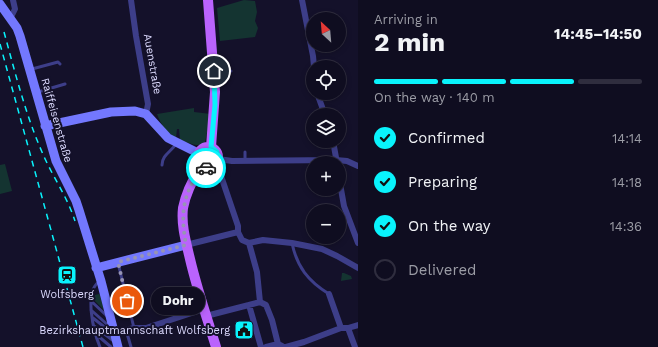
<!DOCTYPE html>
<html lang="en">
<head>
<meta charset="utf-8">
<style>
	:root { --surface:#0f0d20; --page:#1d1b2d; --text:#f1f3f6; --muted:#9b9ca5; --line:#2f2d3e; --accent:#09f3fc }
	body { margin:0; font-family:"Work Sans",sans-serif; background:var(--page); color:var(--text); height:100vh; display:flex; flex-direction:column; font-size:15px; white-space:nowrap }
	* { box-sizing:border-box; margin:0 }
	p { font-size:13px; color:var(--muted) }
	.icon { flex:none; width:22px; height:22px; fill:none; stroke:currentColor; stroke-width:2; stroke-linecap:round; stroke-linejoin:round }
	.map { position:relative; flex:1; overflow:hidden }
	.drawer { display:flex; flex-direction:column; background:var(--surface); width:300px }
	.drawer>* { flex:none }
	.needle { width:26px; rotate:334deg }
	.controls { position:absolute; left:306px; top:12px; display:grid; gap:8px }
	.controls a { display:grid; place-items:center; width:40px; height:40px; border-radius:50%; background:var(--surface); box-shadow:0 2px 6px #0003,0 0 0 1px var(--line); font-size:20px }
	.pin { position:absolute; display:grid; place-items:center; width:34px; height:34px; color:#fff; margin:-17px; border:2px solid #fff; border-radius:50%; box-shadow:0 1px 4px #0007 }
	.courier { position:absolute; display:grid; place-items:center; width:40px; height:40px; margin:-20px; border:3px solid #09f3fc; border-radius:50%; background:#fff; color:#222; box-shadow:0 1px 5px #0007 }
	.bubble { position:absolute; height:28px; border-radius:14px; background:var(--surface); box-shadow:0 2px 6px #0003,0 0 0 1px var(--line); font-size:13px; font-weight:700; line-height:28px; text-align:center }
	.headline em { font-style:normal; font-weight:700 }
	.headline div { display:flex; flex-direction:column-reverse }
	.headline { display:flex; align-items:center; justify-content:space-between; height:68px; padding:0 16px }
	h1 { font-size:26px; font-weight:700; line-height:30px }
	.bar { display:grid; grid-template-columns:repeat(4,1fr); gap:6px 4px; align-content:center; height:48px; padding:0 16px }
	.bar i { height:5px; border-radius:3px; background:var(--line) }
	.bar .on { background:var(--accent) }
	.bar p { grid-column:span 4 }
	ol { padding:0 16px; list-style:none }
	li { display:flex; align-items:center; gap:12px; height:44px }
	li p { margin-inline-start:auto }
	li .icon { padding:4px; border-radius:50%; background:var(--accent); color:#111; stroke-width:4 }
	li:last-child { color:var(--muted) }
	li i { width:22px; height:22px; border:2px solid var(--line); border-radius:50% }
	main { display:flex; flex:1; min-height:0 }
	.map>svg:first-child { display:block }
	.green { fill:#143431 }
	.lines { fill:none; stroke-linecap:round; stroke-linejoin:round }
	.lane { stroke:#3d3e89; stroke-width:3 }
	.street { stroke:#3d3e89; stroke-width:6 }
	.secondary { stroke:#7378fe; stroke-width:9 }
	.primary { stroke:#ba63fd; stroke-width:10 }
	.rail { stroke:#09f3fc; stroke-width:1.5; stroke-dasharray:6 5; stroke-linecap:butt }
	.done { stroke:#9794b4; stroke-width:4; stroke-dasharray:0 7.2 }
	.route { stroke:#09f3fc; stroke-width:5 }
	.labels { text-anchor:middle; stroke-width:4; stroke-linejoin:round; paint-order:stroke }
	.street-label { font-size:11px; fill:#dddbff; stroke:#14112a }
	.poi-label { font-size:11px; fill:#dddbff; stroke:#14112a }
</style>
</head>
<body>
<main>
<div class="map">
<svg width="358" height="347" viewBox="0 0 358 347">
	<rect width="100%" height="100%" fill="#14112a"/>
	<path class="green" d="M244,0L255,1L257,12L255,21L258,28L255,37L220,41L217,8Z
		M194,108V112L211,114L205,142C199,149 188,142 180,140L179,129H177L176,138C166,132 161,125 157,114Z
		M5,164L12,191L0,194V165Z
		M342,273H344L351,276L352,279L341,281Z
		M99,294L100,295L104,310L94,300L95,295Z"/>
	<g class="lines">
		<path class="lane" d="M32,69L58,62L60,64
			M216,71H231
			M38,92L65,84
			M245,152V160
			M162,165C162,155 171,152 176,144
			M292,243C297,267 308,281 329,294
			M118,263L134,328
			M100,281C83,291 94,333 100,347
			M91,301L107,316
			M91,310L109,326
			M93,318L112,333
			M94,326L115,342
			M126,330L131,347
			M97,335L111,347"/>
		<path class="street" d="M131,0L136,36L148,104L146,114
			M302,0L313,56L314,67
			M10,19L15,9L13,0
			M317,93L325,115
			M333,141L337,163
			M218,159L232,161L336,160L347,161L358,166
			M215,165L220,173L238,226V232L242,240L249,243L263,240L292,243L322,249L337,256L358,268
			M339,178L344,206L358,243
			M249,243L257,272L260,302
			M186,245L238,232
			M329,294L341,328
			M260,302L266,305L272,320L278,344
			M249,305L261,347
			M206,316L260,302
			M348,328L355,347
			M114,333L134,328H146L204,309
			M266,347L278,344L282,346
			M286,347L304,342L341,328H348L358,325"/>
		<path class="secondary" d="M0,4L17,28L20,36L56,161L76,201L79,210L101,281L118,347
			M45,126L111,112L135,111L146,114L168,138L198,153
			M96,268L186,245"/>
		<path class="primary" d="M208,0L215,92L211,147
			M198 157a10 10 0 1 1 20 0a10 10 0 1 1-20 0Z
			M201,166C193,179 186,192 183,208C181,225 186,242 190,259C197,289 207,318 216,347"/>
		<path class="rail" d="M4,32C15,72 25,113 42,152C52,176 67,196 75,221
			M0,44L83,347"/>
	</g>
	<g class="lines">
		<path class="done" d="M127,301L118,262L186,245C180,210 183,196 202,166L206,168"/>
		<path class="route" d="M206,168C212,168 216,165 218,159L217,152L211,147L215,105L214,71"/>
	</g>
	<defs>
		<symbol id="station-square" viewBox="-11 -11 22 22"><rect x="-9" y="-9" width="18" height="18" rx="4" fill="#09f3fc" stroke="#14112a"/><path d="M-3-6H3Q5-6 5-4V2Q5 4 3 4L4.5 6H3L1.5 4h-3L-3 6H-4.5L-3 4Q-5 4-5 2V-4Q-5-6-3-6ZM-3.5-4v3h7v-3ZM-3.5 1v1.5H-2V1ZM2 1v1.5H3.5V1Z" fill="#111"/></symbol>
		<symbol id="civic-square" viewBox="-11 -11 22 22"><rect x="-9" y="-9" width="18" height="18" rx="4" fill="#09f3fc" stroke="#14112a"/><path d="M-.6-6.5H3V-4.5H.6V-3L4-1V1h2V6H-6V1h2V-1L-.6-3ZM-1.2 2.5V6h2.4V2.5Z" fill="#111"/></symbol>
	</defs>
	<g fill-rule="evenodd">
		<use href="#station-square" x="56" y="264" width="22" height="22"/>
		<use href="#civic-square" x="233" y="319" width="22" height="22"/>
	</g>
	<g class="labels">
		<g class="street-label">
			<text transform="translate(153 64) rotate(80)" y="4">Auenstraße</text>
			<text transform="translate(57 120) rotate(74)" y="4">Raiffeisenstraße</text>
		</g>
		<g class="poi-label">
			<text x="67" y="298">Wolfsberg</text>
			<text x="230" y="334" text-anchor="end">Bezirkshauptmannschaft Wolfsberg</text>
		</g>
	</g>
</svg>
<div class="controls">
<a><svg class="needle" viewBox="-14 -14 28 28"><path d="M0-13l5 13h-10z" fill="#e53935"/><path d="M0 13l5-13h-10z" fill="#9b9ca5"/></svg></a>
<a><svg class="icon" aria-label="locate" viewBox="0 0 24 24"><circle cx="12" cy="12" r="6"/><path d="M12 2v4M12 18v4M2 12h4M18 12h4"/></svg></a>
<a><svg class="icon" aria-label="layers" viewBox="0 0 24 24"><path d="M12 4l9 5-9 5-9-5zM3 14l9 5 9-5"/></svg></a>
<a>+</a>
<a>−</a>
</div>
<div class="pin" style="left:127px;top:301px;background:#ea580c"><svg class="icon" aria-label="bag" viewBox="0 0 24 24"><path d="M5 8h14l-1 12H6zM9 8a3 3 0 0 1 6 0"/></svg></div>
<div class="pin" style="left:214px;top:71px;background:#1f2937"><svg class="icon" aria-label="home" viewBox="0 0 24 24"><path d="M3 11l9-7 9 7M6 9v11h12V9"/></svg></div>
<div class="courier" style="left:206px;top:168px"><svg class="icon" aria-label="car" viewBox="0 0 24 24"><path d="M5 17H2v-5l4-1 3-4h7l3 4 3 1v5h-3M9 17h6M6 11h13"/><circle cx="7" cy="17" r="2"/><circle cx="17" cy="17" r="2"/></svg></div>
<div class="bubble" style="left:151px;top:287px;width:54px">Dohr</div>
</div>
<section class="drawer">
<div class="headline"><div><h1>2 min</h1><p>Arriving in</p></div><em>14:45–14:50</em></div>
<div class="bar"><i class="on"></i><i class="on"></i><i class="on"></i><i></i><p>On the way · 140 m</p></div>
<ol>
<li><svg class="icon" aria-label="check" viewBox="0 0 24 24"><path d="M5 12l5 5 9-10"/></svg>Confirmed<p>14:14</p></li>
<li><svg class="icon" aria-label="check" viewBox="0 0 24 24"><path d="M5 12l5 5 9-10"/></svg>Preparing<p>14:18</p></li>
<li><svg class="icon" aria-label="check" viewBox="0 0 24 24"><path d="M5 12l5 5 9-10"/></svg>On the way<p>14:36</p></li>
<li><i></i>Delivered</li>
</ol>
</section>
</main>
</body>
</html>
